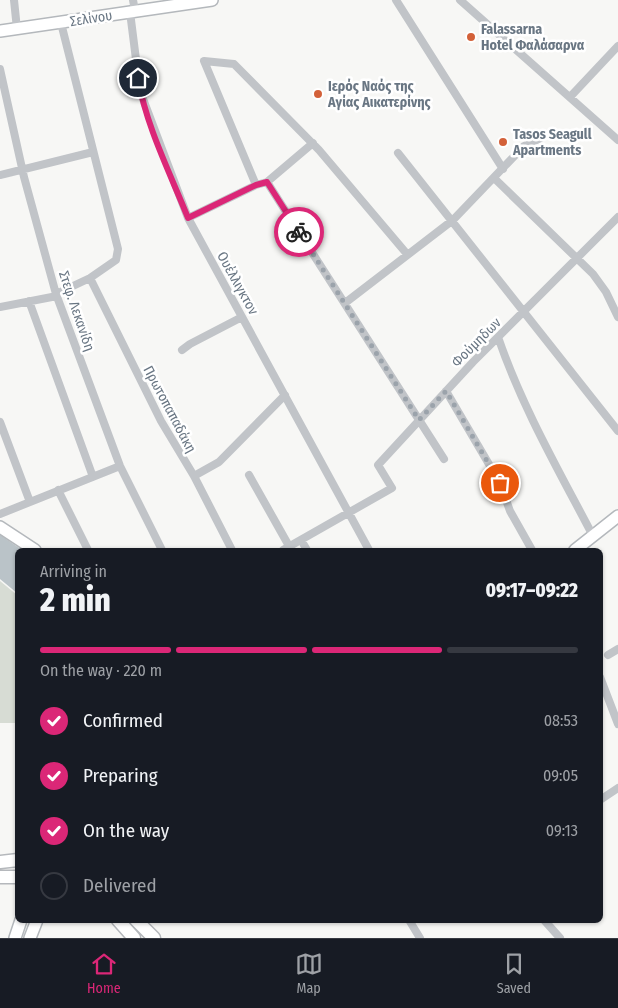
<!DOCTYPE html>
<html lang="en">
<head>
<meta charset="utf-8">
<style>
	:root { --surface:#171b24; --page:#20242c; --text:#f1f3f6; --muted:#9ea1a6; --line:#363941; --accent:#db2777 }
	body { margin:0; font-family:"Fira Sans Condensed",sans-serif; background:var(--page); color:var(--text); height:100vh; display:flex; flex-direction:column; font-size:19px; white-space:nowrap }
	* { box-sizing:border-box; margin:0 }
	p { font-size:16px; color:var(--muted) }
	.icon { flex:none; width:28px; height:28px; fill:none; stroke:currentColor; stroke-width:2; stroke-linecap:round; stroke-linejoin:round }
	.map { position:relative; flex:1; overflow:hidden }
	.drawer { position:absolute; left:15px; top:548px; width:588px; height:375px; display:flex; flex-direction:column; background:var(--surface); border-radius:8px; box-shadow:0 1px 4px #0004 }
	.drawer>* { flex:none }
	.pin { position:absolute; display:grid; place-items:center; width:42px; height:42px; color:#fff; margin:-21px; border:2px solid #fff; border-radius:50%; box-shadow:0 1px 5px #0007 }
	.courier { position:absolute; display:grid; place-items:center; width:50px; height:50px; margin:-25px; border:4px solid #db2777; border-radius:50%; background:#fff; color:#222; box-shadow:0 1px 6px #0007 }
	.headline em { font-style:normal; font-weight:800 }
	.headline div { display:flex; flex-direction:column-reverse }
	.headline { display:flex; align-items:center; justify-content:space-between; height:85px; padding:0 25px }
	h1 { font-size:32px; font-weight:800; line-height:38px }
	.bar { display:grid; grid-template-columns:repeat(4,1fr); gap:8px 5px; align-content:center; height:60px; padding:0 25px }
	.bar i { height:6px; border-radius:4px; background:var(--line) }
	.bar .current { background:var(--accent) }
	.bar p { grid-column:span 4 }
	ol { padding:0 25px; list-style:none }
	li { display:flex; align-items:center; gap:15px; height:55px }
	li p { margin-inline-start:auto }
	li .icon { padding:5px; border-radius:50%; background:var(--accent); color:#fff; stroke-width:4 }
	li:last-child { color:var(--muted) }
	li i { width:28px; height:28px; border:2px solid var(--line); border-radius:50% }
	.menu { display:flex; justify-content:space-around; align-items:center; height:70px; border-top:1px solid var(--line); background:var(--surface); font-size:14px; color:var(--muted) }
	.menu a { display:grid; justify-items:center; gap:2px }
	.menu .current { color:var(--accent) }
	.map>svg:first-child { display:block }
	.green { fill:#d7dcd4 }
	.water { fill:#bac3c8 }
	.lines { fill:none; stroke-linecap:round; stroke-linejoin:round }
	.secondary-casing { stroke:#b4b8bc; stroke-width:14 }
	.primary-casing { stroke:#b5b8bc; stroke-width:15 }
	.street { stroke:#c1c4c8; stroke-width:8 }
	.secondary { stroke:#fff; stroke-width:11 }
	.primary { stroke:#fff; stroke-width:12 }
	.done { stroke:#9ba3ab; stroke-width:5; stroke-dasharray:0 9 }
	.route { stroke:#db2777; stroke-width:6 }
	.poi-dot { fill:#d36139; stroke:#fff; stroke-width:2 }
	.labels { text-anchor:middle; stroke-width:5; stroke-linejoin:round; paint-order:stroke }
	.street-label { font-size:14px; fill:#697683; stroke:#fff }
	.poi-label { font-size:14px; font-weight:bold; fill:#697683; stroke:#fff; text-anchor:start }
</style>
</head>
<body>
<div class="map">
<svg width="618" height="938" viewBox="0 0 618 938">
	<rect width="100%" height="100%" fill="#f7f7f5"/>
	<path class="green" d="M0,581L17,595V723H0Z"/>
	<path class="water" d="M0,535L22,550H18L17,593L0,579Z"/>
	<g class="lines">
		<defs>
			<path id="secondary" d="M0,31L212,0
				M0,527L35,550
				M575,550L618,516
				M15,938L21,920
				M30,938L37,920"/>
			<path id="primary" d="M0,862L18,860
				M0,877H18
				M118,920L134,938
				M136,920L154,938"/>
		</defs>
		<use href="#secondary" class="secondary-casing"/>
		<use href="#primary" class="primary-casing"/>
		<path class="street" d="M14,0L17,29
			M133,0L135,11
			M396,0L503,169
			M460,0L618,140
			M130,12L140,91L188,218L369,550
			M0,69L24,177L56,294L120,466L162,550
			M570,97L618,46
			M398,153L618,431
			M0,175L93,152
			M494,178L593,274L606,292L618,317
			M267,182L444,459
			M256,185L204,61L234,64L319,150L407,254
			M188,218L256,185L267,182L313,143
			M90,278L161,421L194,476L232,550
			M56,294L90,278L116,260L118,249L61,23
			M29,301L93,477
			M345,303L453,220L524,146L541,138
			M0,307L57,296
			M498,337C522,407 559,471 593,536
			M182,350L190,344L242,317
			M446,391L500,483L510,511L532,550
			M0,422L30,502
			M249,475L289,546
			M194,476L219,462L285,395
			M58,490L88,550
			M0,514L120,466
			M301,540L307,550
			M283,550L392,488L378,465L473,362L618,217
			M608,655L618,649
			M600,677L618,724
			M600,800L618,788
			M409,920L420,938
			M544,920L560,938"/>
		<use href="#secondary" class="secondary"/>
		<use href="#primary" class="primary"/>
	</g>
	<g class="lines">
		<path class="done" d="M299,232L419,420L446,391L500,483"/>
		<path class="route" d="M138,78C146,126 170,173 188,218L256,185L267,182L299,232"/>
	</g>
	<g class="poi-dot">
		<circle cx="471" cy="37" r="5"/>
		<circle cx="318" cy="94" r="5"/>
		<circle cx="503" cy="142" r="5"/>
	</g>
	<g class="labels">
		<g class="street-label">
			<text transform="translate(91 18) rotate(-9)" y="5">Σελίνου</text>
			<text transform="translate(238 283) rotate(61)" y="5">Ουέλλιγκτον</text>
			<text transform="translate(77 311) rotate(71)" y="5">Στεφ. Λεκανίδη</text>
			<text transform="translate(476 342) rotate(-45)" y="5">Φούμηδων</text>
			<text transform="translate(170 409) rotate(62)" y="5">Πρωτοπαπαδάκη</text>
		</g>
		<g class="poi-label">
			<text x="481" y="34">Falassarna<tspan x="481" dy="16">Hotel Φαλάσαρνα</tspan></text>
			<text x="328" y="91">Ιερός Ναός της<tspan x="328" dy="16">Αγίας Αικατερίνης</tspan></text>
			<text x="513" y="139">Tasos Seagull<tspan x="513" dy="16">Apartments</tspan></text>
		</g>
	</g>
</svg>
<div class="pin" style="left:500px;top:483px;background:#ea580c"><svg class="icon" aria-label="bag" viewBox="0 0 24 24"><path d="M5 8h14l-1 12H6zM9 8a3 3 0 0 1 6 0"/></svg></div>
<div class="pin" style="left:138px;top:78px;background:#1f2937"><svg class="icon" aria-label="home" viewBox="0 0 24 24"><path d="M3 11l9-7 9 7M6 9v11h12V9"/></svg></div>
<div class="courier" style="left:299px;top:232px"><svg class="icon" aria-label="bike" viewBox="0 0 24 24"><circle cx="6" cy="16" r="4"/><circle cx="18" cy="16" r="4"/><path d="M6 16l4-8h5l3 8M10 8l3 8H6M13 5h3"/></svg></div>
<section class="drawer">
<div class="headline"><div><h1>2 min</h1><p>Arriving in</p></div><em>09:17–09:22</em></div>
<div class="bar"><i class="current"></i><i class="current"></i><i class="current"></i><i></i><p>On the way · 220 m</p></div>
<ol>
<li><svg class="icon" aria-label="check" viewBox="0 0 24 24"><path d="M5 12l5 5 9-10"/></svg>Confirmed<p>08:53</p></li>
<li><svg class="icon" aria-label="check" viewBox="0 0 24 24"><path d="M5 12l5 5 9-10"/></svg>Preparing<p>09:05</p></li>
<li><svg class="icon" aria-label="check" viewBox="0 0 24 24"><path d="M5 12l5 5 9-10"/></svg>On the way<p>09:13</p></li>
<li><i></i>Delivered</li>
</ol>
</section>
</div>
<nav class="menu">
<a class="current"><svg class="icon" aria-label="home" viewBox="0 0 24 24"><path d="M3 11l9-7 9 7M6 9v11h12V9"/></svg>Home</a>
<a><svg class="icon" aria-label="map" viewBox="0 0 24 24"><path d="M3 6l6-2 6 2 6-2v14l-6 2-6-2-6 2zM9 4v14M15 6v14"/></svg>Map</a>
<a><svg class="icon" aria-label="saved" viewBox="0 0 24 24"><path d="M7 4h10v16l-5-4-5 4z"/></svg>Saved</a>
</nav>
</body>
</html>
